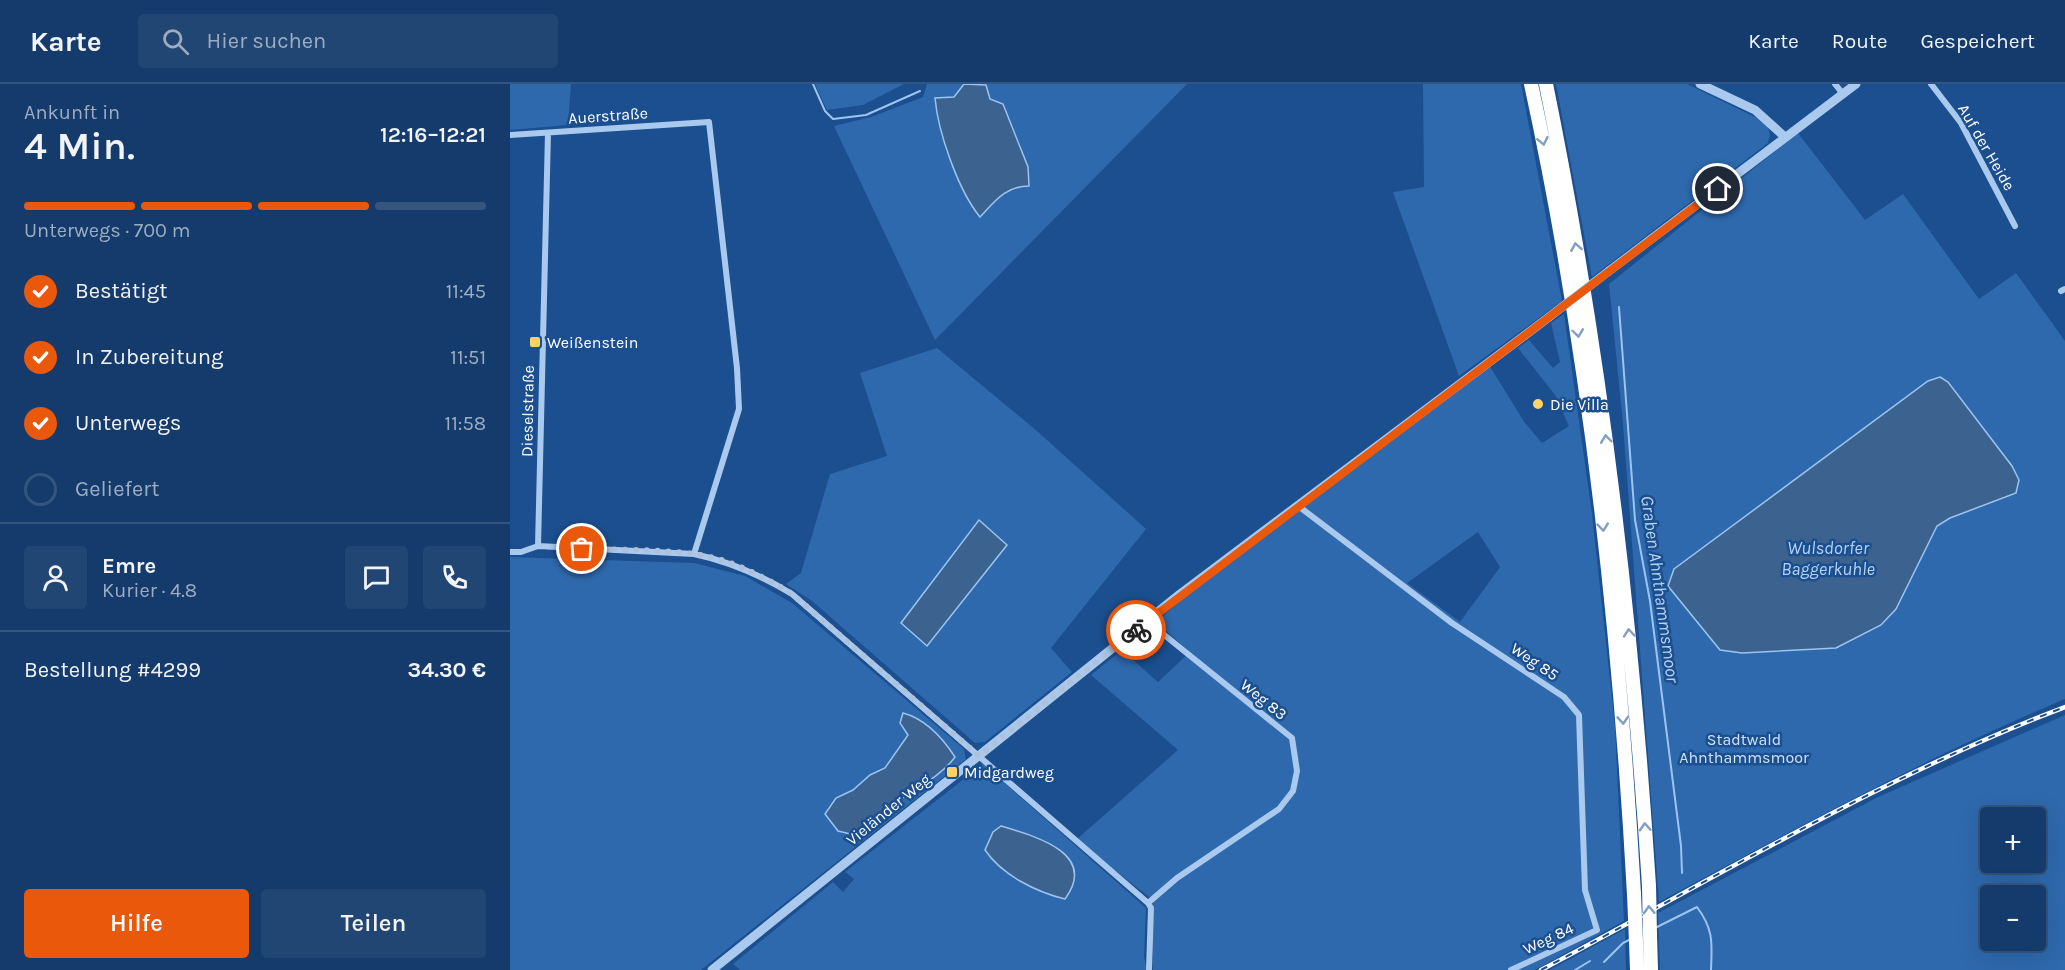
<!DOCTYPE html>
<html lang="de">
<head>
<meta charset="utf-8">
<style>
	:root { --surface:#143b6b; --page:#214673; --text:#f1f3f6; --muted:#9dadc1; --line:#33557e; --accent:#ea580c }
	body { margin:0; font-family:Karla,sans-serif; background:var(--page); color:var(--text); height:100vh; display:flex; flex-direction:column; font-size:22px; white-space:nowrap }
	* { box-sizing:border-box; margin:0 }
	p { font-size:20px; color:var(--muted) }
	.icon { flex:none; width:33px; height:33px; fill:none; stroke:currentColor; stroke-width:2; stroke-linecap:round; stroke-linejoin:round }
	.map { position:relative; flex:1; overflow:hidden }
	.side { display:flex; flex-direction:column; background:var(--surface); width:510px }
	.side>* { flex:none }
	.fabs { position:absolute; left:1470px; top:723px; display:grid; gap:12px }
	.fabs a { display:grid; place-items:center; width:66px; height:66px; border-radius:6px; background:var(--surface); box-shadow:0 6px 24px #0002,0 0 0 2px var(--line); font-size:30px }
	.pin { position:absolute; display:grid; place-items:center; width:51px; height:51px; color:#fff; margin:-26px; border:3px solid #fff; border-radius:50%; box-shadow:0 2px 6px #0007 }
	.courier { position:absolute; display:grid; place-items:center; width:60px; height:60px; margin:-30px; border:4px solid #ea580c; border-radius:50%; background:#fff; color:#222; box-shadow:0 2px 8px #0007 }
	.headline em { font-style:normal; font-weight:600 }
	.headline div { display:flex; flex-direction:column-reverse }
	.headline { display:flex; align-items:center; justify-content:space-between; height:102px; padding:0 24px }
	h1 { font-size:39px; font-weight:600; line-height:45px }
	.bar { display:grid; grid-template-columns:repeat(4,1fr); gap:9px 6px; align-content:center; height:72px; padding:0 24px }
	.bar i { height:8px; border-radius:4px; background:var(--line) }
	.bar .active { background:var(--accent) }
	.bar p { grid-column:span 4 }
	.line { display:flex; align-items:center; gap:15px; padding:0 24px; border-top:2px solid var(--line) }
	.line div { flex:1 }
	.round { display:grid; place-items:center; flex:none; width:63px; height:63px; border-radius:6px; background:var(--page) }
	ol { padding:0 24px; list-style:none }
	li { display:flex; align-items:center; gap:18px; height:66px }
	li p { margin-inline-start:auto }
	li .icon { padding:6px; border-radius:50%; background:var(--accent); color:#fff; stroke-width:4 }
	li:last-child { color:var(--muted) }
	li i { width:33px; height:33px; border:3px solid var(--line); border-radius:50% }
	.action { display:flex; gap:12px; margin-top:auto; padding:12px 24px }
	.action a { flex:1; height:69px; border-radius:6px; background:var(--accent); color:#fff; font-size:24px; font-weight:600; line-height:69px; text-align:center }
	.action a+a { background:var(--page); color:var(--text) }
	header { display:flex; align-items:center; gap:36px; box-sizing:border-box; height:84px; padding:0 30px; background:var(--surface); border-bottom:2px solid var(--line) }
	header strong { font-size:28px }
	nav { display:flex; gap:33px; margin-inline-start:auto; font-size:21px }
	.search { width:420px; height:54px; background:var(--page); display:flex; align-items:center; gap:15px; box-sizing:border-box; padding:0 21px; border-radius:6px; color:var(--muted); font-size:22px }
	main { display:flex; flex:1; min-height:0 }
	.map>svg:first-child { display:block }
	.green { fill:#2e69ad; fill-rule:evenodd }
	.water { fill:#3c6290; stroke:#9cc4f0; stroke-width:1.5 }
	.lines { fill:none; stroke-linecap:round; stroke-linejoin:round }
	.stream { stroke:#9cc4f0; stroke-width:2 }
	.minor { stroke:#a9c9ee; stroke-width:6 }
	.tertiary { stroke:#a9c9ee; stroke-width:9 }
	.motorway { stroke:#fff; stroke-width:14 }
	.rail-casing { stroke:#fff; stroke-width:4.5 }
	.rail { stroke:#1b4f8f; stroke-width:2; stroke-dasharray:7; stroke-linecap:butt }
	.tertiary-bridge { stroke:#a9c9ee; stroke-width:9 }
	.motorway-bridge { stroke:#fff; stroke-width:14 }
	.oneway { stroke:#829ec1 }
	.done { stroke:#afc1d8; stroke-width:6; stroke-dasharray:0 10.8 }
	.route { stroke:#ea580c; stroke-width:8 }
	.poi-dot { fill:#ffd166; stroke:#1b4f8f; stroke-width:2 }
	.labels { text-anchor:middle; stroke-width:5; stroke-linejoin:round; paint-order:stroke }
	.street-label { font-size:16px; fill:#fff; stroke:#1b4f8f }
	.poi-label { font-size:16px; fill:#fff; stroke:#1b4f8f; text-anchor:start }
	.park-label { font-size:16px; fill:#cfe3fa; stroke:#1b4f8f }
	.water-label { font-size:18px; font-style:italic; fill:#b5d3f5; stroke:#1b4f8f }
</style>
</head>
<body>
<header>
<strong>Karte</strong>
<div class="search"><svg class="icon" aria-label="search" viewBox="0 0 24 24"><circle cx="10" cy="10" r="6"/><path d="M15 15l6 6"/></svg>Hier suchen</div>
<nav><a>Karte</a><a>Route</a><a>Gespeichert</a></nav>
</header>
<main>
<section class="side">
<div class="headline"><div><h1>4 Min.</h1><p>Ankunft in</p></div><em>12:16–12:21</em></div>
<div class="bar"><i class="active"></i><i class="active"></i><i class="active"></i><i></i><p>Unterwegs · 700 m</p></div>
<ol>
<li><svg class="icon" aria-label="check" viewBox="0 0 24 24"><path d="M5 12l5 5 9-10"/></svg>Bestätigt<p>11:45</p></li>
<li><svg class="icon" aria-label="check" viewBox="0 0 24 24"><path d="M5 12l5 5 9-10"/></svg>In Zubereitung<p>11:51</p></li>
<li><svg class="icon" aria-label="check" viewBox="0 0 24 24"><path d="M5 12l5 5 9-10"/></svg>Unterwegs<p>11:58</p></li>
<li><i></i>Geliefert</li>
</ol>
<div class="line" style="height:108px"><a class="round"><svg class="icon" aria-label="person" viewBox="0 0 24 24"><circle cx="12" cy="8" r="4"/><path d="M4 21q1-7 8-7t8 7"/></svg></a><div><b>Emre</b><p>Kurier · 4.8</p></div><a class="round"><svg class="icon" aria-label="chat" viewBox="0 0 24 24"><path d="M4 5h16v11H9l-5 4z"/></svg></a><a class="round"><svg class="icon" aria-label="phone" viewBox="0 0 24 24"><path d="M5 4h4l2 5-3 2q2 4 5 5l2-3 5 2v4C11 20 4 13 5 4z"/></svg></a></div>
<div class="line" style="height:78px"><div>Bestellung #4299</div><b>34.30 €</b></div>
<div class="action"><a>Hilfe</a><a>Teilen</a></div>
</section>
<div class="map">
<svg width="1555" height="886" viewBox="0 0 1555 886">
	<rect width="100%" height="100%" fill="#1b4f8f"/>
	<path class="green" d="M0,0H61L58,41L0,46Z
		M305,0H394L353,21L317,26Z
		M417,0H454C445,15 435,29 433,47C430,65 460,116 470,132C485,118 496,102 518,102L510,59L499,39L493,20L480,16L474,0H677L425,256L324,42L361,33L413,13Z
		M913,0H1011L1052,217L949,292L883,108L914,103Z
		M1046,0H1177L1247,34L1258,43L1260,51L1258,59L1082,193Z
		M1288,49L1355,136L1393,110L1469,215L1506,189L1555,257V615C1415,674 1283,746 1149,818L1113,340L1099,200ZM1430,293L1438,298L1502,382L1509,396L1427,442L1326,564L1232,569L1210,566L1164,484L1418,297Z
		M1054,230L1082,430L1105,642L1114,837L1025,886H643V816L566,756L668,666L581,591L612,566L648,598L680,568L646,538L698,493L979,281L1015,339L1032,359L1059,342L1045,311L1008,264L1019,256L1043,284L1050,278L1041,239ZM968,448L990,483L950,538L897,499Z
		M427,264L527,347L636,445L541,564L562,588L475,658L465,659L302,517L276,500L291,489L320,390L377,372L350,289Z
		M0,473L184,479L235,492L282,519L454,665L456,675L191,886H0Z
		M1555,631V886H1150L1148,829L1368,713ZM1480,734H1526V778H1480ZM1480,812H1526V856H1480Z
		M473,680L636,824L634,873L637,886H230L223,880L323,798L333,808L344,795L335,788Z
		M1115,845L1116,886H1040Z"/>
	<path class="water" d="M454,0L476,1L480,15L493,20L518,83L519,102C496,102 485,117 470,133C448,106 428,48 425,14L444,13Z
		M1430,293L1438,298L1502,382L1509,396L1506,409L1440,434L1427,442L1386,525L1371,541L1326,564L1232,569L1210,566L1158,502L1164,485L1418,297Z
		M469,436L497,461L417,562L391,539Z
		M393,629C416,635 432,653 445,673C428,696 399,707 378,725C366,735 359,744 345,751L328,747L315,730L326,714L343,706L360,691L375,684L398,651L390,639Z
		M491,742C524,752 589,769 555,815C526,808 492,791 475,766L483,748Z"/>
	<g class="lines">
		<path class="stream" d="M303,0L315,27L323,35L356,31L410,7
			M1109,223L1125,436L1140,517L1171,762L1172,789
			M1145,844L1187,823C1204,846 1202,859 1201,886
			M1094,878L1113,859L1121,855
			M1065,886L1080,877"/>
		<path class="minor" d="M1325,0L1333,10
			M1421,0L1451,39L1505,142
			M0,51L199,38L227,284L229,325L184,470
			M1551,207L1555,205
			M787,421L942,539L1054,613L1069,631L1075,806L1087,846L1001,886
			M28,462L38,49
			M0,468H11L28,462L184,470C218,477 252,492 282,510L638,819L641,824L639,886
			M637,537L782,654L787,687L783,707L769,725L667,794L638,819"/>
		<path class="tertiary" d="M1190,0L1245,26L1275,53
			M1099,187L1346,0
			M202,886L670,510L1039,233"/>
		<path class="motorway" d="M1021,0C1079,266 1109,538 1124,810
			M1036,0C1090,264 1122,532 1139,802
			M1140,851L1141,886
			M1126,858L1127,886"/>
		<defs>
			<path id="rail" d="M1031,886C1202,796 1375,691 1555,623"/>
		</defs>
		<use href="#rail" class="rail-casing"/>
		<use href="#rail" class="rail"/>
		<path class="tertiary-bridge" d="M1039,233L1099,187"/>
		<path class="motorway-bridge" d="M1139,802L1140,851
			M1124,810L1126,858"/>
	</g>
	<defs><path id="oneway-chevron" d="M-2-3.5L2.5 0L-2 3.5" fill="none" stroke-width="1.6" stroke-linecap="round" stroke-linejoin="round" transform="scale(1.5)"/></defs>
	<g class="oneway">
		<use href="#oneway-chevron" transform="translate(1033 57) rotate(78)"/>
		<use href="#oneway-chevron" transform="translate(1066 163) rotate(-100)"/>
		<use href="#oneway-chevron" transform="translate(1068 249) rotate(82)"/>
		<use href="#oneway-chevron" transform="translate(1096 355) rotate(-97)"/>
		<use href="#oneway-chevron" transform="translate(1093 443) rotate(84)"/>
		<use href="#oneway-chevron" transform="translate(1119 549) rotate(-95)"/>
		<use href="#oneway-chevron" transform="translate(1113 636) rotate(86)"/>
		<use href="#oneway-chevron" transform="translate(1135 743) rotate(-93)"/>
		<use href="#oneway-chevron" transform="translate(1139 826) rotate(-92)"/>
	</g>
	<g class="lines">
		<path class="done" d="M72,465C109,466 147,465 184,470C217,474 253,492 282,510L469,672L626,546"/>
		<path class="route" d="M626,546L1208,105"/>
	</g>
	<g class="poi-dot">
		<rect x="19" y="252" width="12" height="12" rx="3"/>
		<circle cx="1028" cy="320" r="6"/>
		<rect x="436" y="682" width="12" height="12" rx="3"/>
	</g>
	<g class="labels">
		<g class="street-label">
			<text transform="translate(98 31) rotate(-4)" y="6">Auerstraße</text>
			<text transform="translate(1477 63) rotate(60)" y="6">Auf der Heide</text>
			<text transform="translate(17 327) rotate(-89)" y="6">Dieselstraße</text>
			<text transform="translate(1025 577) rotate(34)" y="6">Weg 85</text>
			<text transform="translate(754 615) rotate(39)" y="6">Weg 83</text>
			<text transform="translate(378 725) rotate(-39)" y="6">Vieländer Weg</text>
			<text transform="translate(1038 854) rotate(-25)" y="6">Weg 84</text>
		</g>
		<g class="poi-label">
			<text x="37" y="264">Weißenstein</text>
			<text x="1040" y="326">Die Villa</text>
			<text x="454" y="694">Midgardweg</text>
		</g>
		<g class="park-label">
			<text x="1234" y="661">Stadtwald<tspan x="1234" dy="18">Ahnthammsmoor</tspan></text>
		</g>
		<g class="water-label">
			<text x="1318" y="470">Wulsdorfer<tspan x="1318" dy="21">Baggerkuhle</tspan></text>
			<text transform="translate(1150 505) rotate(82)" y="6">Graben Ahnthammsmoor</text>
		</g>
	</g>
</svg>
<div class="fabs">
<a>+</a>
<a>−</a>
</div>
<div class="pin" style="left:72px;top:465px;background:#ea580c"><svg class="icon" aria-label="bag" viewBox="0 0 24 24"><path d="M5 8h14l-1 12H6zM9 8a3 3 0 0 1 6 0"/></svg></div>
<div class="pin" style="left:1208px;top:105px;background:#1f2937"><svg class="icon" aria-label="home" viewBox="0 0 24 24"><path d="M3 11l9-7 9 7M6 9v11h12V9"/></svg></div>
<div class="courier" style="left:626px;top:546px"><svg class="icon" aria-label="bike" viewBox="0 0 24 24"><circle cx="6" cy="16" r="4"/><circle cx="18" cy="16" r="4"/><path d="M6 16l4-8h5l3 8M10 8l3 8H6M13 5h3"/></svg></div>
</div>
</main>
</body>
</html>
